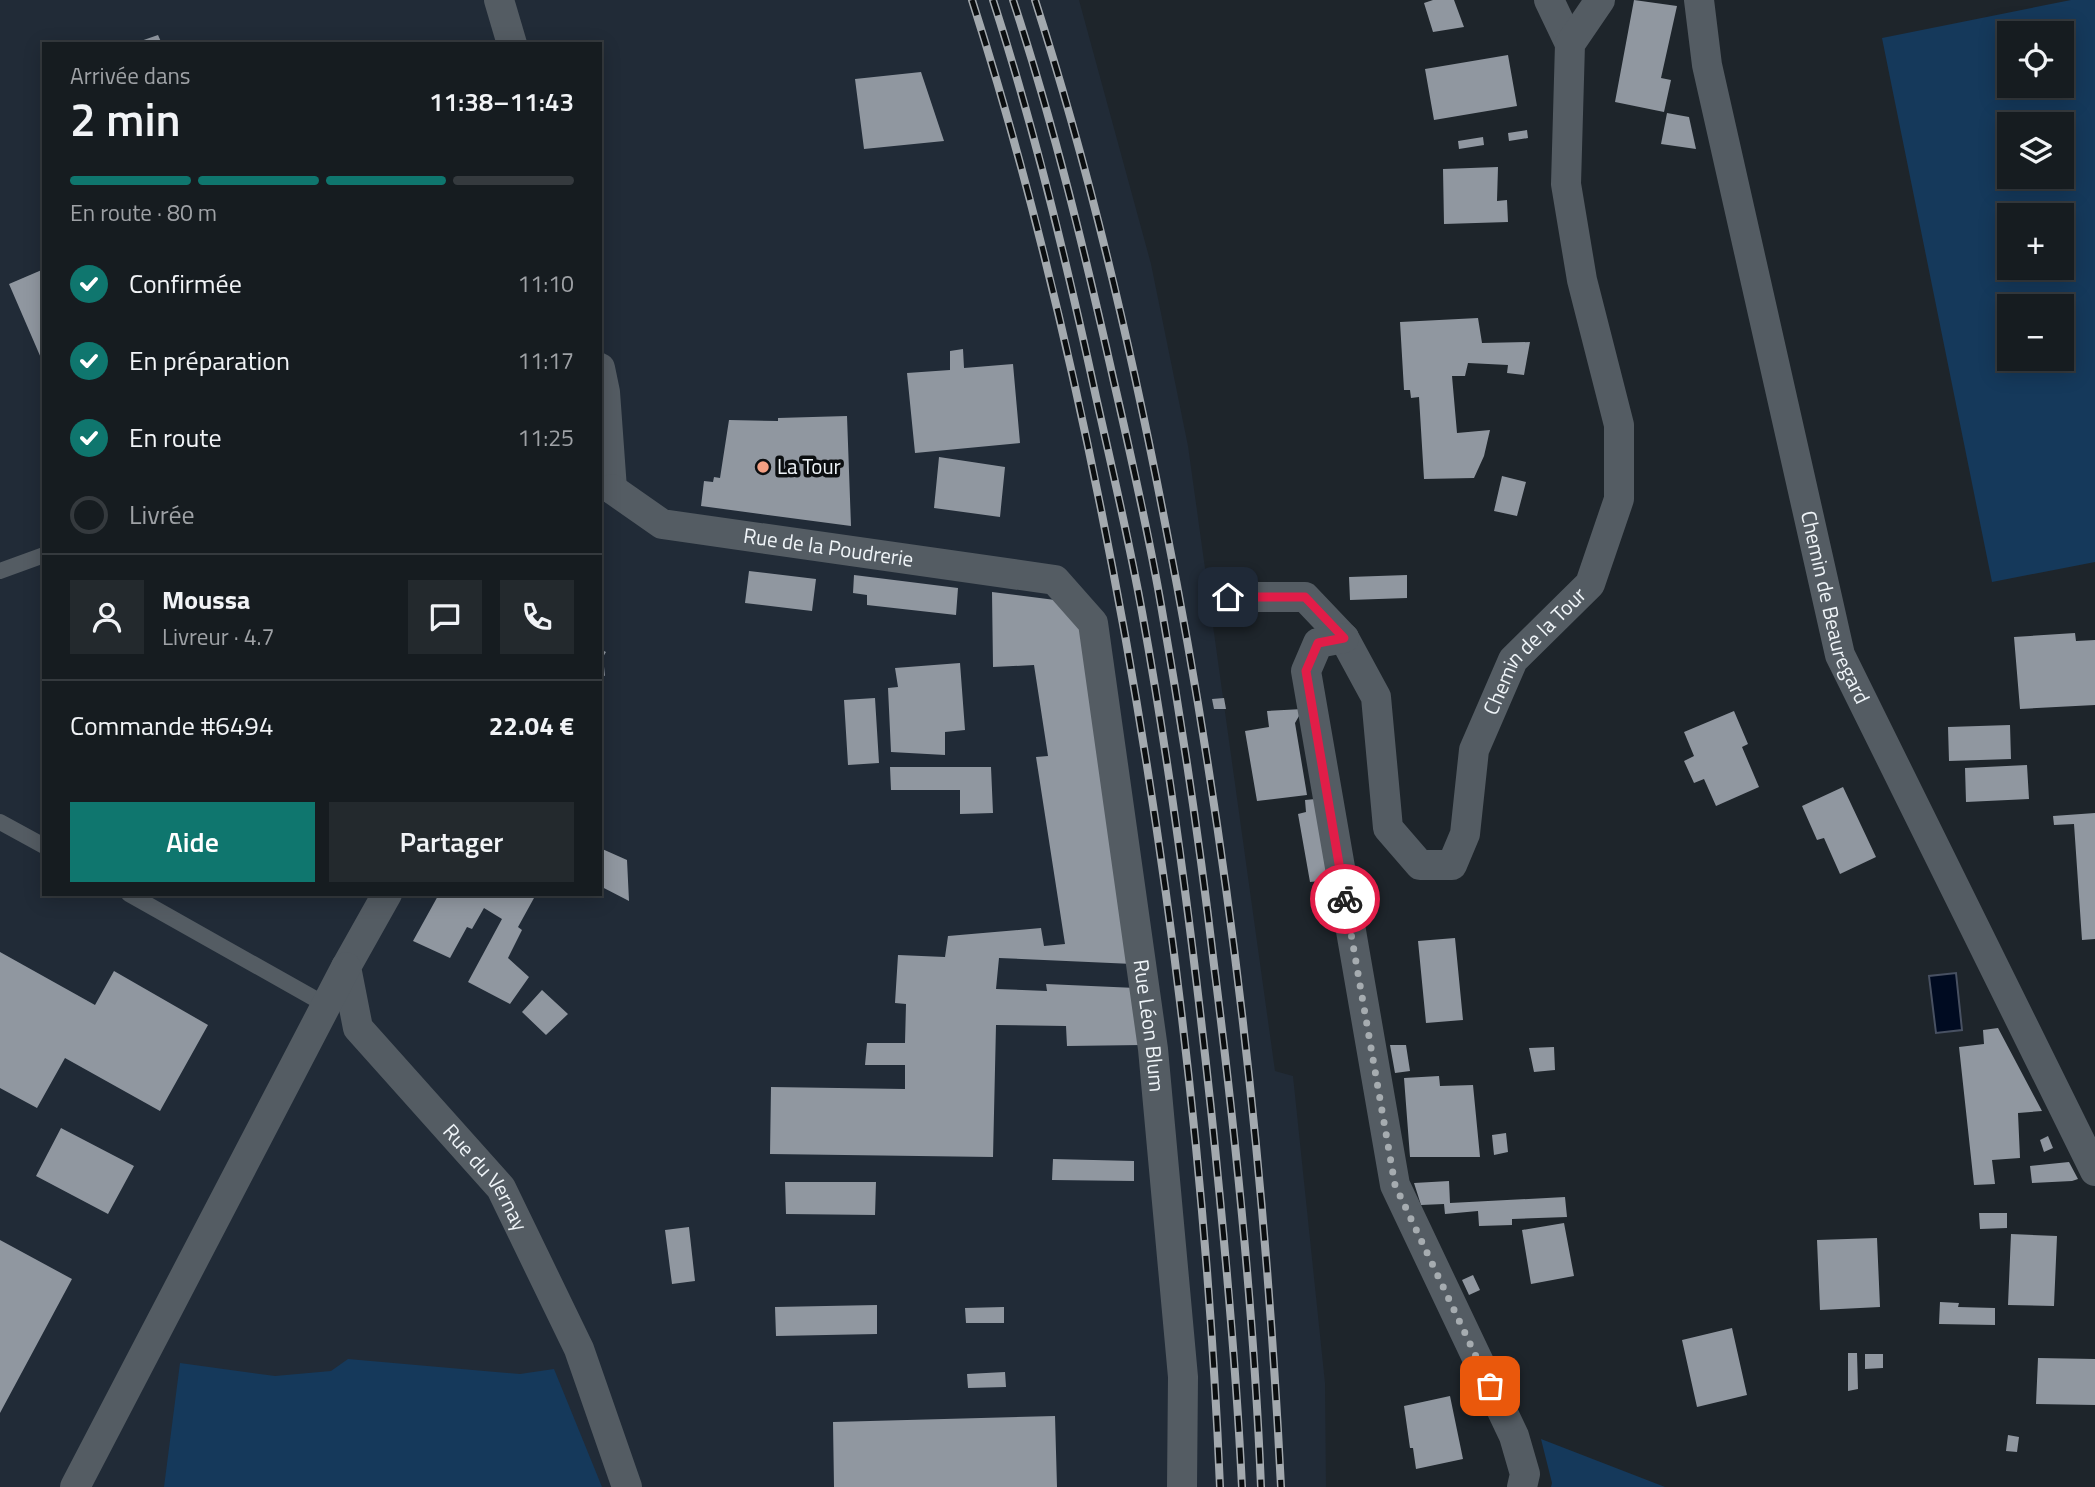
<!DOCTYPE html>
<html lang="fr">
<head>
<meta charset="utf-8">
<style>
	:root { --surface:#161c20; --page:#23292d; --text:#f1f3f6; --muted:#9ea1a5; --line:#353a3e; --accent:#0f766e }
	body { margin:0; font-family:"Titillium Web",sans-serif; background:var(--page); color:var(--text); height:100vh; display:flex; flex-direction:column; font-size:26px; white-space:nowrap }
	* { box-sizing:border-box; margin:0 }
	p { font-size:23px; color:var(--muted) }
	.icon { flex:none; width:38px; height:38px; fill:none; stroke:currentColor; stroke-width:2; stroke-linecap:round; stroke-linejoin:round }
	.map { position:relative; flex:1; overflow:hidden }
	.panel { position:absolute; left:42px; top:42px; width:560px; height:854px; display:flex; flex-direction:column; background:var(--surface); border-radius:0px; box-shadow:0 4px 18px #0003,0 0 0 2px var(--line) }
	.panel>* { flex:none }
	.buttons { position:absolute; left:1997px; top:21px; display:grid; gap:14px }
	.buttons a { display:grid; place-items:center; width:77px; height:77px; border-radius:0px; background:var(--surface); box-shadow:0 4px 18px #0003,0 0 0 2px var(--line); font-size:35px }
	.pin { position:absolute; display:grid; place-items:center; width:60px; height:60px; color:#fff; margin:-30px; border-radius:14px; box-shadow:0 4px 10px #0006 }
	.courier { position:absolute; display:grid; place-items:center; width:70px; height:70px; margin:-35px; border:5px solid #e11d48; border-radius:50%; background:#fff; color:#222; box-shadow:0 2px 9px #0007 }
	.overview em { font-style:normal; font-weight:600 }
	.overview div { display:flex; flex-direction:column-reverse }
	.overview { display:flex; align-items:center; justify-content:space-between; height:119px; padding:0 28px }
	h1 { font-size:46px; font-weight:600; line-height:52px }
	.bar { display:grid; grid-template-columns:repeat(4,1fr); gap:10px 7px; align-content:center; height:84px; padding:0 28px }
	.bar i { height:9px; border-radius:5px; background:var(--line) }
	.bar .active { background:var(--accent) }
	.bar p { grid-column:span 4 }
	.line { display:flex; align-items:center; gap:18px; padding:0 28px; border-top:2px solid var(--line) }
	.line div { flex:1 }
	.round { display:grid; place-items:center; flex:none; width:74px; height:74px; border-radius:0px; background:var(--page) }
	ol { padding:0 28px; list-style:none }
	li { display:flex; align-items:center; gap:21px; height:77px }
	li p { margin-inline-start:auto }
	li .icon { padding:7px; border-radius:50%; background:var(--accent); color:#fff; stroke-width:4 }
	li:last-child { color:var(--muted) }
	li i { width:38px; height:38px; border:4px solid var(--line); border-radius:50% }
	.cta { display:flex; gap:14px; margin-top:auto; padding:14px 28px }
	.cta a { flex:1; height:80px; border-radius:0px; background:var(--accent); color:#fff; font-size:28px; font-weight:600; line-height:80px; text-align:center }
	.cta a+a { background:var(--page); color:var(--text) }
	.map>svg:first-child { display:block }
	.built { fill:#212b37; fill-rule:evenodd }
	.green { fill:#15395b; fill-rule:evenodd }
	.water { fill:#000b21; stroke:#485162; stroke-width:2 }
	.building { fill:#9097a0 }
	.lines { fill:none; stroke-linecap:round; stroke-linejoin:round }
	.lane { stroke:#545c63; stroke-width:16 }
	.street { stroke:#545c63; stroke-width:30 }
	.rail-casing { stroke:#a3a9ae; stroke-width:8 }
	.rail { stroke:#0b0e10; stroke-width:5; stroke-dasharray:16; stroke-linecap:butt }
	.done { stroke:#a6acb0; stroke-width:7; stroke-dasharray:0 12.6 }
	.route { stroke:#e11d48; stroke-width:9 }
	.poi-dot { fill:#f39f83; stroke:#0b0e10; stroke-width:2.5 }
	.labels { text-anchor:middle; stroke-width:7; stroke-linejoin:round; paint-order:stroke }
	.poi-label { font-size:21px; fill:#eff4f8; stroke:#0b0e10; text-anchor:start }
	.street-label { font-size:21px; fill:#eff4f8; stroke:#0b0e10 }
</style>
</head>
<body>
<div class="map">
<svg width="2095" height="1487" viewBox="0 0 2095 1487">
	<rect width="100%" height="100%" fill="#1e252b"/>
	<path class="built" d="M0,0H1079L1151,264L1188,446L1275,1071L1293,1076L1325,1383L1326,1487H0ZM44,44H600V894H44Z"/>
	<path class="green" d="M2071,0H2095V562L1992,582L1882,38ZM2009,33H2062V86H2009ZM2009,124H2062V177H2009ZM2062,215V268H2009V215ZM2009,306H2062V359H2009Z
		M348,1359L520,1374L554,1369L602,1487H164L180,1363L275,1376L331,1371Z
		M1541,1439L1665,1487H1551L1552,1483Z"/>
	<path class="water" d="M1956,973L1962,1030L1936,1033L1929,976Z"/>
	<path class="building" d="M1433,0H1454L1464,27L1433,32L1424,3Z
		M1634,0L1677,6L1661,78L1671,80L1664,112L1615,102Z
		M158,35L162,44H135V43Z
		M1508,55L1517,106L1434,120L1425,69Z
		M921,72L944,141L864,149L855,79Z
		M1667,113L1689,117L1696,149L1661,144Z
		M1527,130L1528,138L1509,141L1508,133Z
		M1483,137L1484,145L1459,149L1458,141Z
		M1498,167L1497,201L1507,200L1508,222L1444,224L1443,169Z
		M44,269V365L9,284Z
		M1478,318L1482,343L1530,342L1524,375L1507,373L1508,365L1468,363L1465,376H1452L1457,433L1490,430L1484,456L1474,478L1424,479L1419,397L1411,398L1410,390H1404L1400,322Z
		M963,349L964,368L1013,364L1020,443L915,453L907,373L950,370V351Z
		M847,416L851,526L701,506L704,481L713,482L714,477L720,478L729,420L778,421V418Z
		M939,457L1005,467L1000,517L934,508Z
		M1502,476L1526,482L1517,516L1494,511Z
		M749,571L816,579L812,611L745,603Z
		M854,575L958,588L956,615L867,605V595L853,593Z
		M1407,575V598L1350,600L1349,577Z
		M992,592L1063,601L1083,632L1133,964L999,958L996,989L1047,991L1046,984L1136,988L1142,1045L1067,1046L1066,1026L996,1025L993,1157L770,1154L771,1087L905,1089V1065H865L867,1043H905L906,1004L895,1003L898,955L945,957L948,936L1041,928L1044,946L1065,944L1036,757L1048,756L1034,665L993,667Z
		M2075,633L2076,641L2095,640V705L2020,709L2014,637Z
		M600,649L606,652L603,657L605,676L600,674Z
		M960,663L965,730L945,732V755L891,752L888,688L898,687L895,668Z
		M875,698L879,763L848,765L844,700Z
		M1224,698L1226,709H1214L1212,699Z
		M1303,709L1295,723L1307,795L1257,801L1245,731L1269,727L1267,711Z
		M1734,711L1748,744L1742,747L1759,787L1716,806L1704,779L1694,783L1684,761L1694,756L1684,732Z
		M2010,725L2011,759L1949,761L1948,727Z
		M2027,765L2029,799L1966,802L1965,768Z
		M890,767H991L993,813L960,814V790H891Z
		M1843,787L1876,857L1840,874L1824,838L1817,840L1802,806Z
		M1316,799L1330,880L1310,882L1298,814L1306,812L1305,800Z
		M2095,813V939L2082,940L2074,824L2054,825L2053,816Z
		M600,848L627,860L629,901L600,886Z
		M439,894H526L534,898L518,927L522,930L508,958L529,977L510,1004L468,982L502,919L484,908L472,929L467,927L450,958L413,941Z
		M1455,938L1463,1020L1426,1023L1418,941Z
		M0,952L95,1005L114,971L208,1025L160,1111L65,1058L37,1108L0,1088Z
		M542,990L568,1014L546,1035L522,1012Z
		M1998,1028L2042,1111L2018,1113L2020,1158L1992,1160L1995,1184L1974,1185L1959,1047L1984,1044L1983,1030Z
		M1390,1045H1406L1410,1071L1395,1073Z
		M1554,1047L1555,1070L1534,1072L1529,1048Z
		M1439,1076L1440,1086L1473,1085L1480,1157H1410L1404,1078Z
		M61,1128L134,1166L108,1214L36,1176Z
		M1506,1133L1508,1152L1494,1155L1492,1135Z
		M2048,1136L2053,1148L2044,1152L2040,1140Z
		M1053,1159L1134,1161V1181L1052,1180Z
		M2069,1162L2078,1179L2072,1181L2032,1183L2030,1166Z
		M1449,1181L1450,1203L1565,1197L1567,1217L1512,1219V1225L1479,1226L1478,1211L1445,1214L1444,1204L1421,1205L1414,1183Z
		M785,1182H876L875,1215L786,1214Z
		M1979,1213H2007V1228L1980,1229Z
		M1564,1223L1574,1276L1531,1284L1522,1230Z
		M689,1227L695,1281L672,1284L665,1230Z
		M2011,1234L2057,1236L2054,1306L2008,1305Z
		M1877,1238L1880,1307L1820,1310L1817,1240Z
		M0,1240L72,1279L0,1413Z
		M1473,1275L1480,1290L1469,1295L1462,1280Z
		M1940,1302L1959,1303L1958,1307L1995,1308V1325L1939,1324Z
		M877,1305V1334L776,1336L775,1307Z
		M1004,1307V1323H966L965,1308Z
		M1732,1328L1747,1395L1697,1407L1682,1340Z
		M1848,1353H1857L1858,1389L1848,1391Z
		M1865,1354H1883V1368L1865,1369Z
		M2038,1358L2095,1359V1405L2036,1404Z
		M1005,1372L1006,1387L968,1388L967,1374Z
		M1450,1396L1463,1459L1416,1469L1413,1448H1410L1404,1406Z
		M1055,1416L1057,1487H834L833,1422Z
		M2008,1435L2019,1437L2017,1452L2006,1451Z"/>
	<g class="lines">
		<path class="lane" d="M0,571L44,555
			M0,822L44,846
			M129,894L326,1005"/>
		<g class="street">
			<path d="M499,0L512,44"/>
			<path d="M1549,0L1570,44"/>
			<path id="s1" d="M1699,0L1707,65L1840,655L2095,1171"/>
			<path d="M600,368L605,392L612,489"/>
			<path id="s2" d="M612,489L662,524L1055,580L1093,623L1153,1049L1183,1377L1182,1487"/>
			<path id="s3" d="M1228,597H1305L1344,638L1376,697L1388,828L1420,865H1452L1465,834L1474,750L1513,660L1590,584L1619,499V425L1582,280L1566,184L1570,44L1600,0"/>
			<path d="M1344,638L1318,643L1306,671L1395,1185L1514,1436L1525,1474L1522,1487"/>
			<path id="s4" d="M387,894L346,967L358,1028L501,1188L579,1349L627,1487"/>
			<path d="M75,1487L346,967"/>
		</g>
		<defs>
			<path id="rail" d="M972,0C1038,207 1086,420 1125,635C1175,916 1208,1201 1220,1487
				M993,0C1035,130 1067,263 1096,397C1112,468 1129,540 1142,612C1172,777 1193,942 1211,1109C1224,1234 1236,1361 1242,1487
				M1013,0C1054,125 1085,253 1114,382C1131,456 1148,530 1161,605C1182,724 1200,845 1214,965C1236,1138 1254,1313 1261,1487
				M1035,0C1090,171 1131,347 1165,523C1228,840 1265,1164 1281,1487"/>
		</defs>
		<use href="#rail" class="rail-casing"/>
		<use href="#rail" class="rail"/>
	</g>
	<g class="lines">
		<path class="done" d="M1345,899L1395,1185L1490,1386"/>
		<path class="route" d="M1228,597H1305L1344,638L1318,643L1306,671L1345,899"/>
	</g>
	<circle class="poi-dot" cx="763" cy="467" r="7"/>
	<g class="labels">
		<g class="poi-label">
			<text x="777" y="474">La Tour</text>
		</g>
		<g class="street-label">
			<text dy="7" stroke="none"><textPath href="#s2" startOffset="229">Rue de la Poudrerie</textPath></text>
			<text dy="7" stroke="none"><textPath href="#s1" startOffset="623">Chemin de Beauregard</textPath></text>
			<text dy="7" stroke="none"><textPath href="#s3" startOffset="649">Chemin de la Tour</textPath></text>
			<text dy="7" stroke="none"><textPath href="#s2" startOffset="922">Rue Léon Blum</textPath></text>
			<text dy="7" stroke="none"><textPath href="#s4" startOffset="343">Rue du Vernay</textPath></text>
		</g>
	</g>
</svg>
<div class="buttons">
<a><svg class="icon" aria-label="locate" viewBox="0 0 24 24"><circle cx="12" cy="12" r="6"/><path d="M12 2v4M12 18v4M2 12h4M18 12h4"/></svg></a>
<a><svg class="icon" aria-label="layers" viewBox="0 0 24 24"><path d="M12 4l9 5-9 5-9-5zM3 14l9 5 9-5"/></svg></a>
<a>+</a>
<a>−</a>
</div>
<div class="pin" style="left:1490px;top:1386px;background:#ea580c"><svg class="icon" aria-label="bag" viewBox="0 0 24 24"><path d="M5 8h14l-1 12H6zM9 8a3 3 0 0 1 6 0"/></svg></div>
<div class="pin" style="left:1228px;top:597px;background:#1f2937"><svg class="icon" aria-label="home" viewBox="0 0 24 24"><path d="M3 11l9-7 9 7M6 9v11h12V9"/></svg></div>
<div class="courier" style="left:1345px;top:899px"><svg class="icon" aria-label="bike" viewBox="0 0 24 24"><circle cx="6" cy="16" r="4"/><circle cx="18" cy="16" r="4"/><path d="M6 16l4-8h5l3 8M10 8l3 8H6M13 5h3"/></svg></div>
<section class="panel">
<div class="overview"><div><h1>2 min</h1><p>Arrivée dans</p></div><em>11:38–11:43</em></div>
<div class="bar"><i class="active"></i><i class="active"></i><i class="active"></i><i></i><p>En route · 80 m</p></div>
<ol>
<li><svg class="icon" aria-label="check" viewBox="0 0 24 24"><path d="M5 12l5 5 9-10"/></svg>Confirmée<p>11:10</p></li>
<li><svg class="icon" aria-label="check" viewBox="0 0 24 24"><path d="M5 12l5 5 9-10"/></svg>En préparation<p>11:17</p></li>
<li><svg class="icon" aria-label="check" viewBox="0 0 24 24"><path d="M5 12l5 5 9-10"/></svg>En route<p>11:25</p></li>
<li><i></i>Livrée</li>
</ol>
<div class="line" style="height:126px"><a class="round"><svg class="icon" aria-label="person" viewBox="0 0 24 24"><circle cx="12" cy="8" r="4"/><path d="M4 21q1-7 8-7t8 7"/></svg></a><div><b>Moussa</b><p>Livreur · 4.7</p></div><a class="round"><svg class="icon" aria-label="chat" viewBox="0 0 24 24"><path d="M4 5h16v11H9l-5 4z"/></svg></a><a class="round"><svg class="icon" aria-label="phone" viewBox="0 0 24 24"><path d="M5 4h4l2 5-3 2q2 4 5 5l2-3 5 2v4C11 20 4 13 5 4z"/></svg></a></div>
<div class="line" style="height:91px"><div>Commande #6494</div><b>22.04 €</b></div>
<div class="cta"><a>Aide</a><a>Partager</a></div>
</section>
</div>
</body>
</html>
